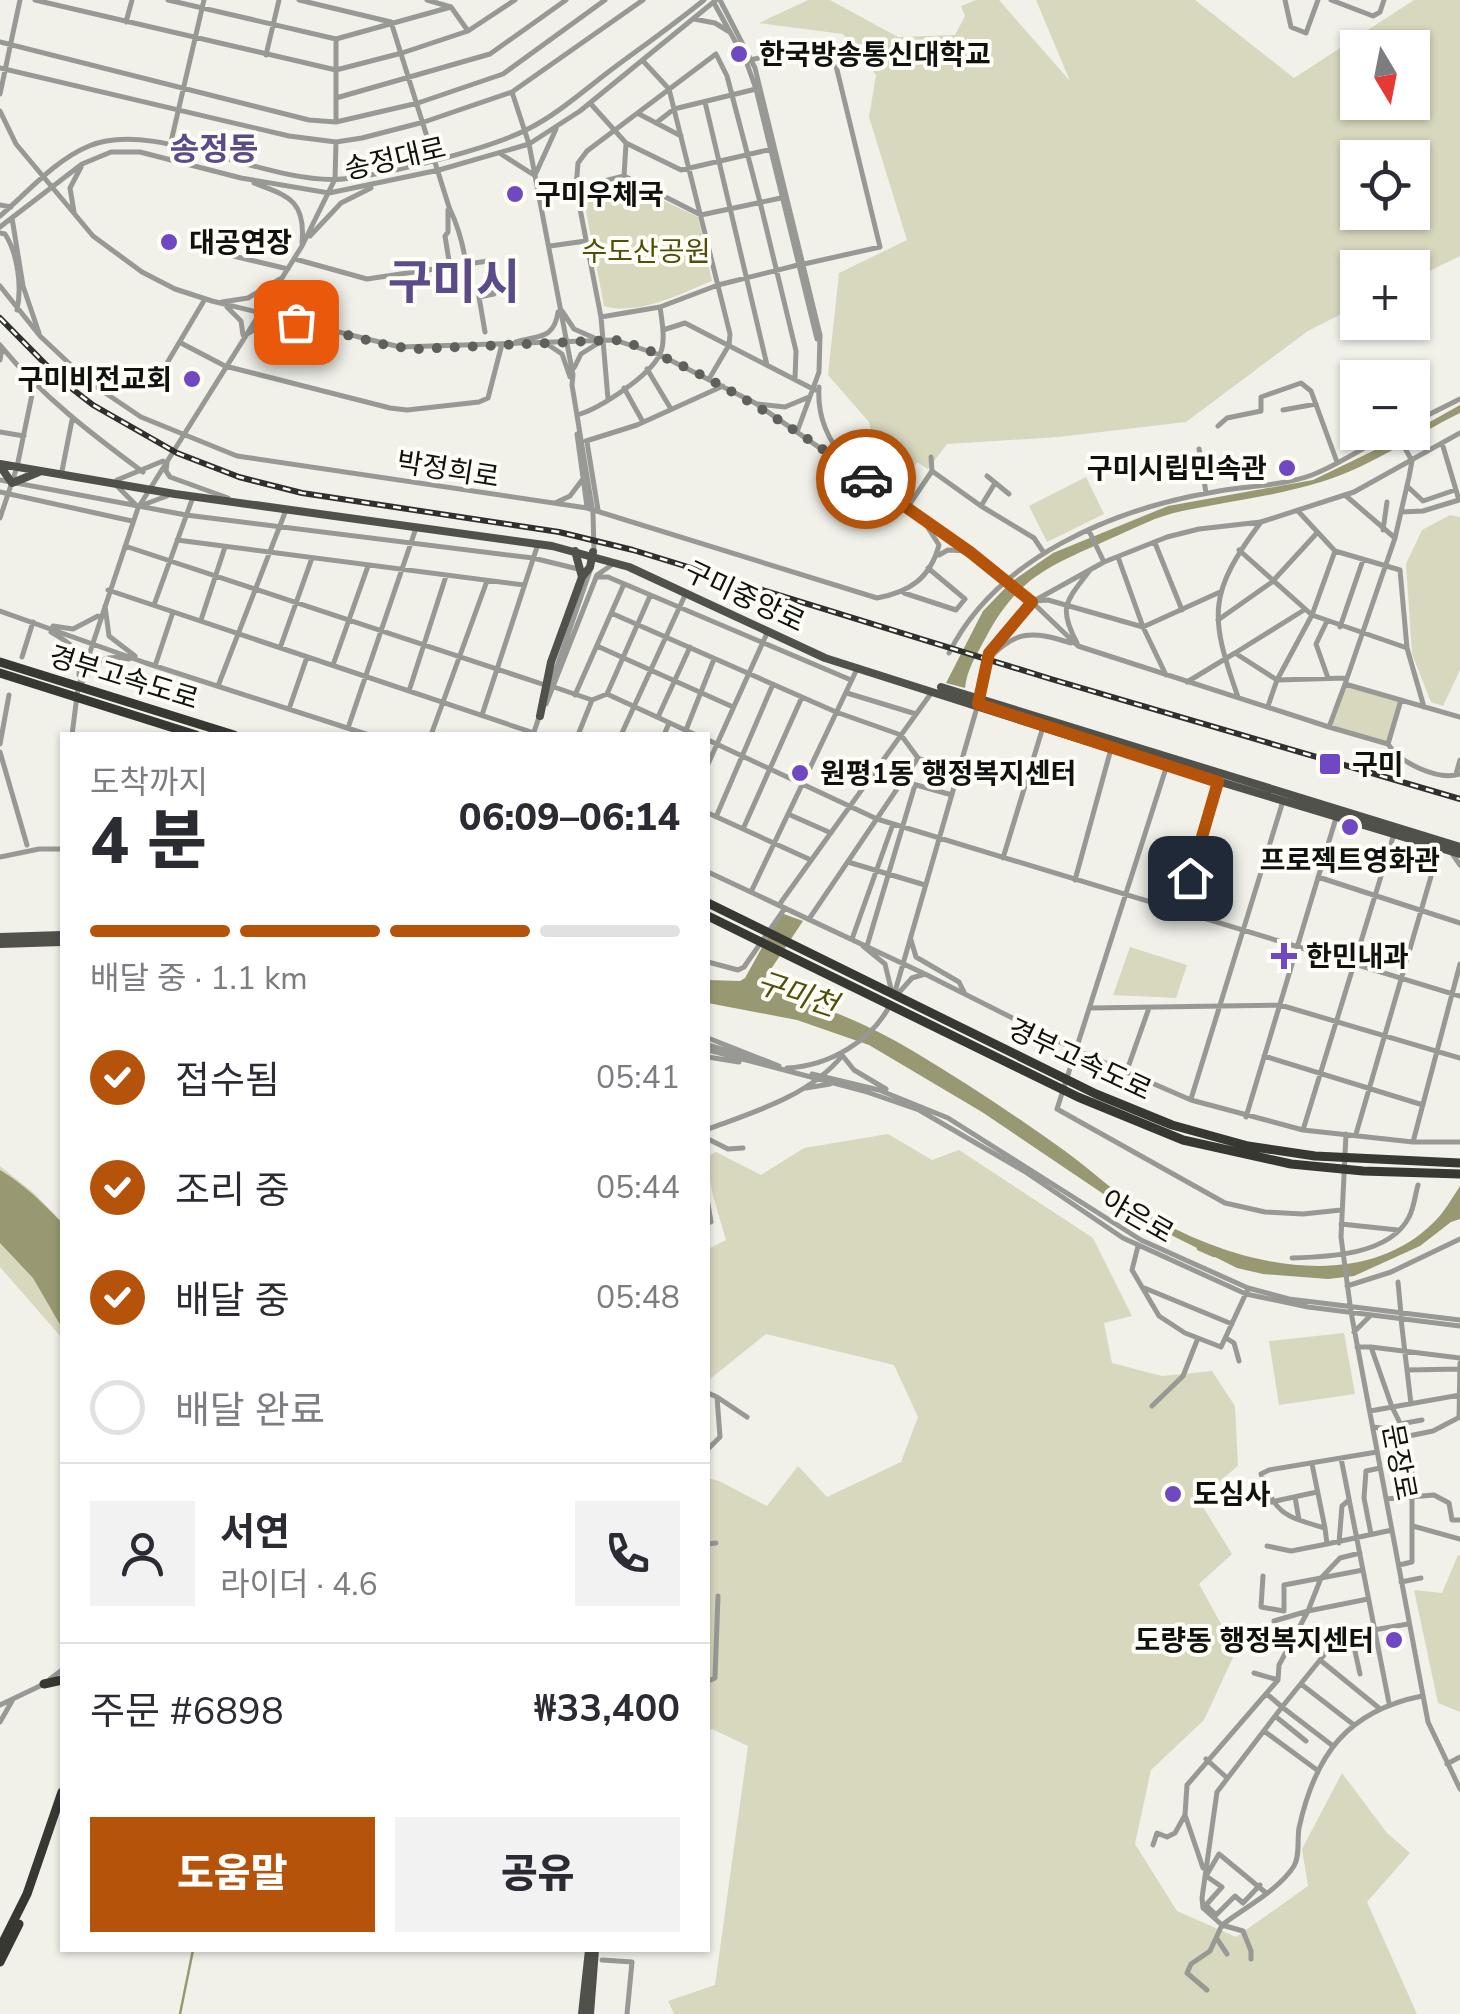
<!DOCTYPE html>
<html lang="ko">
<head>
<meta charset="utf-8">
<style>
	:root { --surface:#fff; --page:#f2f2f3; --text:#2b2b33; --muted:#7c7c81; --line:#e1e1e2; --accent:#b45309 }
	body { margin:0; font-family:"Nunito Sans","Noto Sans KR",sans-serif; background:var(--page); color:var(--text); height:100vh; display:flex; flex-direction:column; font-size:38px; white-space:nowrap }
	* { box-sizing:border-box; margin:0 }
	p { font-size:32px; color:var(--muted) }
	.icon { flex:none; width:55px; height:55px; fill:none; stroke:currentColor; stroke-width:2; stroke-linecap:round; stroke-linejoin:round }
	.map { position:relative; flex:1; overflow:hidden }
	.drawer { position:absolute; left:60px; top:732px; width:650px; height:1220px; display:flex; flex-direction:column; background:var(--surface); border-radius:0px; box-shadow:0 2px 8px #0004 }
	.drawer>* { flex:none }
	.needle { width:65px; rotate:170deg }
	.tools { position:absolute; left:1340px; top:30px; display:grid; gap:20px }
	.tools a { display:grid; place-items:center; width:90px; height:90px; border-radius:0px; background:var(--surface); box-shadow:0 2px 8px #0004; font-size:50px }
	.pin { position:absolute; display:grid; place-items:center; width:85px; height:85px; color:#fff; margin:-42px; border-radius:20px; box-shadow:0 5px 15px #0006 }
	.courier { position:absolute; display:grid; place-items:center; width:100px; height:100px; margin:-50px; border:8px solid #b45309; border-radius:50%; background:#fff; color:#222; box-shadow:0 2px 12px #0007 }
	.overview em { font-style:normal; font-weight:800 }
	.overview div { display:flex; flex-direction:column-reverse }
	.overview { display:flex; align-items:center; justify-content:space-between; height:170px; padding:0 30px }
	h1 { font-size:65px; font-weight:800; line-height:75px }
	.bar { display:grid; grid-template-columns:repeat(4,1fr); gap:15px 10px; align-content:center; height:120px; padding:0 30px }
	.bar i { height:12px; border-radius:8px; background:var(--line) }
	.bar .selected { background:var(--accent) }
	.bar p { grid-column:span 4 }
	.line { display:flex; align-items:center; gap:25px; padding:0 30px; border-top:2px solid var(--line) }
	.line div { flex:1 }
	.round { display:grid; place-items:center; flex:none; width:105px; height:105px; border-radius:0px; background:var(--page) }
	ol { padding:0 30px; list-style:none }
	li { display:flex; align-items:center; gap:30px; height:110px }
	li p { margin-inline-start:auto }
	li .icon { padding:10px; border-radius:50%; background:var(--accent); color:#fff; stroke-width:4 }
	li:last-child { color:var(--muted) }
	li i { width:55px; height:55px; border:5px solid var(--line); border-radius:50% }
	.action { display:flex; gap:20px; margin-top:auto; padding:20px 30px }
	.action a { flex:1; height:115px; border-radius:0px; background:var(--accent); color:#fff; font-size:40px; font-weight:800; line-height:115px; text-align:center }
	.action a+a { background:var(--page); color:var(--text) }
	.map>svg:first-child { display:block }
	.green { fill:#d7d8be; fill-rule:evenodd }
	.water { fill:#989972 }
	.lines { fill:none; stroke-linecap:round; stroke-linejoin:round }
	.stream { stroke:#989972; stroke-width:2.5 }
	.minor { stroke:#989895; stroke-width:5 }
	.major { stroke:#50514b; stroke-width:8 }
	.highway { stroke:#383832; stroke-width:9 }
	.rail-casing { stroke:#2f2f2d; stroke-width:6 }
	.rail { stroke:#fefef7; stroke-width:2.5; stroke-dasharray:8; stroke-linecap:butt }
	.done { stroke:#5f5f5c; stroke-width:10; stroke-dasharray:0 18 }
	.route { stroke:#b45309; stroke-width:12 }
	.poi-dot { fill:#7049c2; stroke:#fefef7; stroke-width:4 }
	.labels { text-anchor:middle; stroke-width:8; stroke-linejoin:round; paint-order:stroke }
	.poi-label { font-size:28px; font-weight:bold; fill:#11110f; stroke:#fefef7; text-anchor:start }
	.street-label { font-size:28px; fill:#11110f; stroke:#fefef7 }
	.park-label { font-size:28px; fill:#4f4f09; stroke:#fefef7 }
	.water-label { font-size:30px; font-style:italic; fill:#4f4f09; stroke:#fefef7 }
	.quarter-label { font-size:32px; font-weight:bold; fill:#5b4b89; stroke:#fefef7 }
	.town-label { font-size:48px; font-weight:bold; fill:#5b4b89; stroke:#fefef7 }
</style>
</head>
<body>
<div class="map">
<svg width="1460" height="2014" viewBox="0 0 1460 2014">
	<rect width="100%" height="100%" fill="#f1f1ea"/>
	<path class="green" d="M808,0H830L898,37L955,35L965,16L961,6L976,0H999L1070,81L1036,0H1195L1294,78L1414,0H1460V256L1413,279L1412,268H1358L1357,306L1308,331L1186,422L1058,437L947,444L928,469L917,462L901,484L904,496L861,471L874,444L869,422L828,375L839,273L907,240L869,117L876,75L843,34L759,23ZM1358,48H1412V102H1358ZM1358,158H1412V212H1358Z
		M622,181L698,217L712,281C679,294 639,316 604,306L582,190Z
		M1086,477L1104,514L1047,542L1029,506Z
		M1450,515L1460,517V670L1443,706L1431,702L1412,654L1406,564L1422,530Z
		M1345,684L1401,700L1388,744L1329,727Z
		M1130,947L1187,965L1176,998L1113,995Z
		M888,1134L932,1160L959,1150L1093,1238L1132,1316L1104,1323L1112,1363L1162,1376L1212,1371L1235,1406L1238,1466L1198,1499L1232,1554L1199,1584L1236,1651L1204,1720L1151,1770L1135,1844L1177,1911L1236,1937L1308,1886L1302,1849L1342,1773L1387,1833L1410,1853L1367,1902L1417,2014H674L668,2001L715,1985L748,1746L712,1729L708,1731V1478L719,1481L767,1506L798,1466L827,1497L901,1462L918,1417L894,1365L766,1334L710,1379L708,1378V1249L726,1240C718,1210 708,1188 708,1156L716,1152L761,1175L804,1148Z
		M0,1166L34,1193L62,1222V1338L0,1267Z
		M1344,1333L1355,1394L1279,1405L1269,1341Z
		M1458,1555L1460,1556V1712L1438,1703L1414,1590L1442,1593Z"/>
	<path class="water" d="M1460,405V413C1415,435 1372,466 1324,481C1277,496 1230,501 1182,511C1157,516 1135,528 1112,538C1050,566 1018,576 985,639C976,656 967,669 965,688L946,683L983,611L1011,582L1053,553L1168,506L1313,480L1412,432Z
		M781,913L803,921L759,987C813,1002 865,1022 913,1051C965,1082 1016,1116 1065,1151C1090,1169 1112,1190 1137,1207C1217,1260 1355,1300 1433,1223C1444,1213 1452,1198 1460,1186V1219L1451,1222L1420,1246L1354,1276L1328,1279L1263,1274L1237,1268L1145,1222L982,1112L869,1045L797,1020L708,1003V980L740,981L745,978Z
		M0,1170C24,1184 43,1203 62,1223V1328L33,1278L0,1243Z"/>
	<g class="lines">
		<path class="stream" d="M1198,1249L1214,1256
			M180,2014L193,1950"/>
		<path class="minor" d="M35,0L336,70L402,53L468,31L515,0
			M168,0L336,39
			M299,0L391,22L449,207C458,226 463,243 466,264
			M427,0L451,7L468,31
			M720,0L755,68L820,335L819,372L797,432
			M1285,0L1291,27L1306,33L1318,0
			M1331,0L1373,16L1380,12L1384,0
			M714,3L746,61L756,89L817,339
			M694,19L715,23L728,31
			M126,22L132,0
			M336,39L451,7
			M336,40V122
			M0,42L309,120L336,122L418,103L503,74L605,0
			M266,55L279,0
			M746,61L830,41L880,247L804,264
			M644,62L669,89L730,334L729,345L709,379
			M0,68L289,136L336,142L362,138L424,122L512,92L643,0
			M512,92L529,144L573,375L572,385L593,513L594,552
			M0,94L20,0
			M336,98L490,54L566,0
			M705,102L767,365
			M590,103L626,143L681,170L772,149
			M0,111L16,144L93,236L142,272L175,289L212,301L400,347L615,340L660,355L755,403L970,552L1032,602L1078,646L1329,727L1345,684L1460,717
			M639,114L681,136
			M656,123L674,109L756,89
			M170,146L204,0
			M501,154L534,175
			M536,173L556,129
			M624,176L626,144
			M254,183C289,196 306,201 302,243
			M538,190L576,188L624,176L701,215L781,198
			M0,205L11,207
			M448,210V232L445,236L450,267
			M74,212L70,188L81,167
			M0,216C27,193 55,160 89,146C154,118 269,186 343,179C388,174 486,150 526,130C555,116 581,93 607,73C639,49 672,26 704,0
			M12,218L23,286L39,333
			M0,227L82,164L111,152H140L241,178L329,193L439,170L529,144L580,111L716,0
			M0,233L5,234C18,254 22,287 17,310
			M310,236L341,203L371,188
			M550,246L586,241
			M225,254L288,269
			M295,259L367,279L488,261L494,294L479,297L485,332
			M0,286L40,336L89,382L141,417L237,456L587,508L877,598C909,592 930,579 939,545L925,523
			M277,288L279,307L288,318
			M222,302L248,298L280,279
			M227,307L241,321L243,335
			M562,311L574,329L599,340
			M601,317L660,307L718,285L798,265
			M663,330L685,323L815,390
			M249,333L266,322L280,321
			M516,342C538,335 554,340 558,312
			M181,343L225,366L390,408L407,410L479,402L488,398L502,344
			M0,345C43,397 89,432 143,472
			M550,346L562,354L570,377
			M0,360L2,348
			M574,368L581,354L600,342
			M647,369L671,409
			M157,380L205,299
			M819,387C817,417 828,440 847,463
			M624,388L643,422
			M608,399L601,317L576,188L578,163L587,151L716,54L727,76L760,202L796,351L795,379
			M758,404L785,407L809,397
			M1283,410L1316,404
			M577,415C599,409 650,376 660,354C666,341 662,321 660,307
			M1412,423L1460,399
			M1218,426L1227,418L1261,411V397L1301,383L1311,391L1337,462
			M0,432L24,436
			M577,434L587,507
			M586,441L637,425L723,386
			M587,442L598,510
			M1199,449L1206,493
			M167,463L166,471L170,477L228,498
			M62,471L72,420
			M932,471L981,506L1034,538L1044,553
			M987,476L1009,494
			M0,480L186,515L533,558L578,569
			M117,480L163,461
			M116,485L136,505
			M1407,486L1423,501L1455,490
			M0,492L132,521
			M1345,495L1395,538
			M555,503L570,496L582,480
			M140,506L167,496
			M981,506L995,483
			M907,508L932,471L931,457
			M1298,511L1335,551L1400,570L1407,648L1424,707
			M1401,512L1423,511L1459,500L1442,443
			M0,518L17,467L34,385
			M1383,530L1387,502
			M1089,531L1104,562
			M177,540L524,585
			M1155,543L1182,610
			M125,546L545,685
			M1239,550L1312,615L1407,648
			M939,555L948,550L967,551
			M1118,557L1143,627L1166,675
			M596,577H608L851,680
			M108,590L534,733
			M904,593L956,610L965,599L928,568
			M1035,601L1048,600L1143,627L1220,592
			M154,605L193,497
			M105,606L109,636L135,656
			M0,611L146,663L369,735
			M611,613L836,712L901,735L918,758L958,773
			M201,620L225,547
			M1218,620L1272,582L1316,534
			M1327,621L1316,644L1328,678
			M53,626L73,629L98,616
			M1340,627L1363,560
			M51,632C72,644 82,650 79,675
			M1077,643C1057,606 1067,601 1090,570
			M597,646L733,707
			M280,648L312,558
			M949,653C997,557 1114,509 1214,492C1246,486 1282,486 1312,475C1340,464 1366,446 1393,432
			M1235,653L1304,610
			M22,657L33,622
			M987,661C1015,629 1033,631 1071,643
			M333,665L368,566
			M155,666L173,612
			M82,682C96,661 103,654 129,659
			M1187,682L1235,653L1277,680L1346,678
			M1345,684L1395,538L1409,477L1412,461L1396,432
			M218,686L286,510
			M554,687L592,700L607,694L696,735
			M549,689L591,568
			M409,691L446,576
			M847,693L916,714
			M607,694L650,596
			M575,695L624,584
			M1238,697C1209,615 1208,593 1261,522
			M546,704L597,575L613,564
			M1268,706L1277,680L1312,615L1335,551
			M289,709L307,657
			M482,715L538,544
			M658,717L690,647
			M1329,727L1388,744L1401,700
			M348,728L416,528
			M686,730L714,659
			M72,735L78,688L138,508L302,246L335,179L336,142
			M431,735L487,581
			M533,735L540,714
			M578,735L592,700
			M621,735L686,593
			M664,735L669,723
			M708,740L877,819L1460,996
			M0,744L9,695
			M1388,744C1400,763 1438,781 1460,774
			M0,752L27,845
			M708,764L768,631
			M1167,765L1057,1109L1225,1203L1265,1212L1303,1214L1341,1210
			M1456,774L1460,760
			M902,781L952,795
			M708,813L811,860
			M788,814L831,833
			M716,817L773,684
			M743,829L802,697
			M1451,852L1460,865
			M0,857L39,849H62
			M1003,858L1043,727
			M848,862L925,885
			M708,872L925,974L1078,1051L1191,1100L1303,1130L1413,1142H1460
			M1318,877L1460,923
			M1075,880L1111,749
			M751,892L857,669
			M779,905L932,692
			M1180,913L1218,782
			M809,919L918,758
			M852,939L893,824
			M911,940L916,957L959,982L964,992
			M863,946L885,964L892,993
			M867,946L915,785
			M708,962L738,970L744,967L785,908
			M894,995L978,704L991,649L1032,602L1104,562L1167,537L1199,529L1261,522L1354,492L1460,433
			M895,997L912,978L925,974
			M1091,1008L1280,1005L1460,1058
			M708,1038L779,1066
			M708,1045L762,1061
			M708,1050L864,1091L919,1110L1024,1171L1123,1238L1246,1294L1308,1307L1460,1326
			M842,1055L854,1070L886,1089
			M1264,1056L1423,1105
			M708,1057L739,1062
			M787,1068C828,1066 871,1042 890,1005
			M1126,1073L1149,1008
			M812,1074L879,1090L948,1118L1141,1240L1248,1288L1289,1299L1460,1320
			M806,1088L830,1084
			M1191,1099L1283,801
			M1246,1117L1336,818
			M708,1129C754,1112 809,1096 842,1056
			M1303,1130L1394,834
			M1346,1134L1341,1237L1351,1312L1428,1722L1460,1789
			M1356,1134L1439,849
			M708,1139L728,1149L743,1148
			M1413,1142L1460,964
			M708,1204L711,1222L708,1223
			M1341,1224L1398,1230
			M1138,1246L1132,1270L1159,1316L1185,1333L1221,1347L1247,1291
			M1292,1258C1328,1257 1390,1255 1409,1217C1414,1208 1415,1195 1418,1185
			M1398,1282L1401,1314
			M1347,1286L1391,1272L1460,1239
			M1142,1287L1232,1324
			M1401,1319L1411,1404
			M1354,1332L1369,1317
			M1226,1338L1234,1343L1239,1361
			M1357,1347H1371L1392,1407L1407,1437L1412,1462V1562L1399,1565
			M1371,1347L1460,1358
			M1407,1370L1459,1369
			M708,1393L717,1397L720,1437L708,1449
			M717,1397L747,1417
			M1152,1406L1183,1376L1198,1338
			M1370,1411L1460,1395
			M1459,1417L1460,1363
			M1400,1424L1422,1420
			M1373,1427L1388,1429L1399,1438L1433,1431L1460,1417
			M1341,1458L1389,1703
			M1312,1464L1325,1528C1284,1516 1276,1515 1261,1474L1269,1470L1377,1452
			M1295,1497L1299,1520
			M1386,1499L1434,1495L1449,1503L1452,1520H1460
			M1271,1502L1317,1492
			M1413,1526L1460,1539
			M1325,1528L1327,1544L1392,1530
			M1371,1534L1364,1498L1366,1471L1380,1468
			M1339,1543L1342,1506L1349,1500
			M708,1544L716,1543
			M1267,1546L1291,1551L1327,1544
			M1363,1570L1321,1578L1308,1611L1368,1599
			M1263,1576L1261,1607L1284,1611V1585L1321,1578L1340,1558L1360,1553
			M1401,1582L1421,1578
			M1274,1621L1308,1611
			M1351,1633L1360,1674
			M1290,1645L1336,1637
			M1320,1660L1282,1707L1333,1746
			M1254,1673L1278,1680
			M50,1679L62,1670
			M708,1681L715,1678L718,1596
			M1301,1684L1354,1725
			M0,1705L42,1685
			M1379,1708L1320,1660L1339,1636L1408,1624
			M1275,1716L1306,1741
			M0,1722L12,1701
			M1264,1731L1317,1770
			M1206,1759L1226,1777
			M1447,1764L1460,1757
			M1153,1845L1157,1833L1167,1837L1175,1833L1185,1815
			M1203,1868L1185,1815L1187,1785L1278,1680L1279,1665L1308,1611
			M1260,1885L1243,1903L1235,1896L1216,1915L1206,1905L1222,1887L1206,1876L1219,1854L1265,1892
			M1222,1925C1244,1908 1279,1890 1294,1866C1300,1856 1297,1840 1299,1828C1315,1755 1347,1711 1422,1696
			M1222,1925L1243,1931L1251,1951V1959
			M1217,1939L1227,1954
			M602,1960L632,1962L627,2014
			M1207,1990L1187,1973L1191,1964L1210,1951L1222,1925L1203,1908L1202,1898L1217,1792L1282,1707L1267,1694"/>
		<path class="major" d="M0,464L175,494L552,546L629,567L825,658L1111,749L1460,854
			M0,466L12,483L39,472
			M582,577L590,567L593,552
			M941,687L1460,847
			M540,716L551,662L582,577L575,551
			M0,937L62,935
			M0,944L62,942
			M582,2014L589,1950
			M590,2014L595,1950"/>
		<path class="highway" d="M0,662L234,735
			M0,673L196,735
			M708,903L1096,1094L1172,1125L1248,1146L1315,1156L1460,1163
			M708,916L1078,1097L1183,1140L1291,1164L1363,1171L1460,1174
			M44,1684L62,1680
			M0,1948L27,1894L62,1792
			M0,1962L19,1924"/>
		<defs>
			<path id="rail" d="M0,318L62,381L93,405L177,453L239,477L302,493L559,532L633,550L1051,679L1460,799"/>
		</defs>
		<use href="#rail" class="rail-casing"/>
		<use href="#rail" class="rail"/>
	</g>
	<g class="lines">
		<path class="done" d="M296,322L390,346L417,349L615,340C641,345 663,357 687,368C751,399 808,439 866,479"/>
		<path class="route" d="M866,479L970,552L1032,602L989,653L978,704L1218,782L1190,878"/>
	</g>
	<g class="poi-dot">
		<circle cx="739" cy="54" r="10"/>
		<circle cx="515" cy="194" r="10"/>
		<circle cx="169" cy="242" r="10"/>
		<circle cx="192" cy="379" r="10"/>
		<circle cx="1287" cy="468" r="10"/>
		<rect x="1318" y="752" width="24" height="24" rx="5"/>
		<circle cx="800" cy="773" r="10"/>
		<circle cx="1350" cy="827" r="10"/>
		<path d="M1279 941h10v10h10v10h-10v10h-10v-10h-10v-10h10z"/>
		<circle cx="1173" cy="1494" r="10"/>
		<circle cx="1394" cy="1640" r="10"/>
	</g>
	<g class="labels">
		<g class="poi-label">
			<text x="759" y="64">한국방송통신대학교</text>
			<text x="535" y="204">구미우체국</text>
			<text x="189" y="252">대공연장</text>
			<text x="172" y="389" text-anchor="end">구미비전교회</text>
			<text x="1267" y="478" text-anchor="end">구미시립민속관</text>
			<text x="1352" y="774">구미</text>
			<text x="820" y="783">원평1동 행정복지센터</text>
			<text x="1350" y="870" text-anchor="middle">프로젝트영화관</text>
			<text x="1306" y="966">한민내과</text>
			<text x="1193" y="1504">도심사</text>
			<text x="1374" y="1650" text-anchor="end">도량동 행정복지센터</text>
		</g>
		<g class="street-label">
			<text transform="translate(395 158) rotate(-13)" y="10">송정대로</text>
			<text transform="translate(448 469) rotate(9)" y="10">박정희로</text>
			<text transform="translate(745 596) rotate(25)" y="10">구미중앙로</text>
			<text transform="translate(124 677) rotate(17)" y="10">경부고속도로</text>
			<text transform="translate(1080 1059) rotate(25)" y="10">경부고속도로</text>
			<text transform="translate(1138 1216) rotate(30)" y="10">야은로</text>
			<text transform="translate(1400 1462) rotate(79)" y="10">문장로</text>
		</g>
		<g class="park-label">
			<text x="646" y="261">수도산공원</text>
		</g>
		<g class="water-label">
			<text transform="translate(797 994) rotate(18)" y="10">구미천</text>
		</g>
		<g class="quarter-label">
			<text x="214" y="160">송정동</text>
		</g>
		<g class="town-label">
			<text x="454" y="299">구미시</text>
		</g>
	</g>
</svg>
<div class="tools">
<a><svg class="needle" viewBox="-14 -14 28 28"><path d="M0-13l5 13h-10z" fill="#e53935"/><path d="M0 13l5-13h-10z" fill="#7c7c81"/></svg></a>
<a><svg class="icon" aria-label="locate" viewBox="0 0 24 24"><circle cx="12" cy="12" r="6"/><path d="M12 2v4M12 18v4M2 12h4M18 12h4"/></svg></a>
<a>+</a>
<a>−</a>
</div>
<div class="pin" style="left:296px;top:322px;background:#ea580c"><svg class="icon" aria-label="bag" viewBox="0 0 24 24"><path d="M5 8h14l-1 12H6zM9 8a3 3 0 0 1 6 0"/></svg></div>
<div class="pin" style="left:1190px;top:878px;background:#1f2937"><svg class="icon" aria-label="home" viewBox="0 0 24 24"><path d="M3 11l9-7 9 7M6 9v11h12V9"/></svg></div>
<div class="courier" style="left:866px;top:479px"><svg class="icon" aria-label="car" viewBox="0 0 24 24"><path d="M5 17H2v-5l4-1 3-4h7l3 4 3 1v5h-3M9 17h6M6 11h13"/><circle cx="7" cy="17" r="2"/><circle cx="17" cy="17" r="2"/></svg></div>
<section class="drawer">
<div class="overview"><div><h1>4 분</h1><p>도착까지</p></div><em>06:09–06:14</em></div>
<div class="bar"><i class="selected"></i><i class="selected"></i><i class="selected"></i><i></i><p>배달 중 · 1.1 km</p></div>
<ol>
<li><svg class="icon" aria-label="check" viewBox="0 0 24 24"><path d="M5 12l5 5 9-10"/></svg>접수됨<p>05:41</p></li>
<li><svg class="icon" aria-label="check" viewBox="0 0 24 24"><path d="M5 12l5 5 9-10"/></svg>조리 중<p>05:44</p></li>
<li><svg class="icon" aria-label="check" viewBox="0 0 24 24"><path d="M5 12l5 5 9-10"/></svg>배달 중<p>05:48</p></li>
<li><i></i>배달 완료</li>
</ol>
<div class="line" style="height:180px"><a class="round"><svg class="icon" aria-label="person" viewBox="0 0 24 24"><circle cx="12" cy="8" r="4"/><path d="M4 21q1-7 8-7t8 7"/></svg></a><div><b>서연</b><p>라이더 · 4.6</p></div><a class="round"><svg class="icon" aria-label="phone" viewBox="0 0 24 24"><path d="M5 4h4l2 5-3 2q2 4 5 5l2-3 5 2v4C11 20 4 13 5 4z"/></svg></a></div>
<div class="line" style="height:130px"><div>주문 #6898</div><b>₩33,400</b></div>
<div class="action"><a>도움말</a><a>공유</a></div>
</section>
</div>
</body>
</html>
